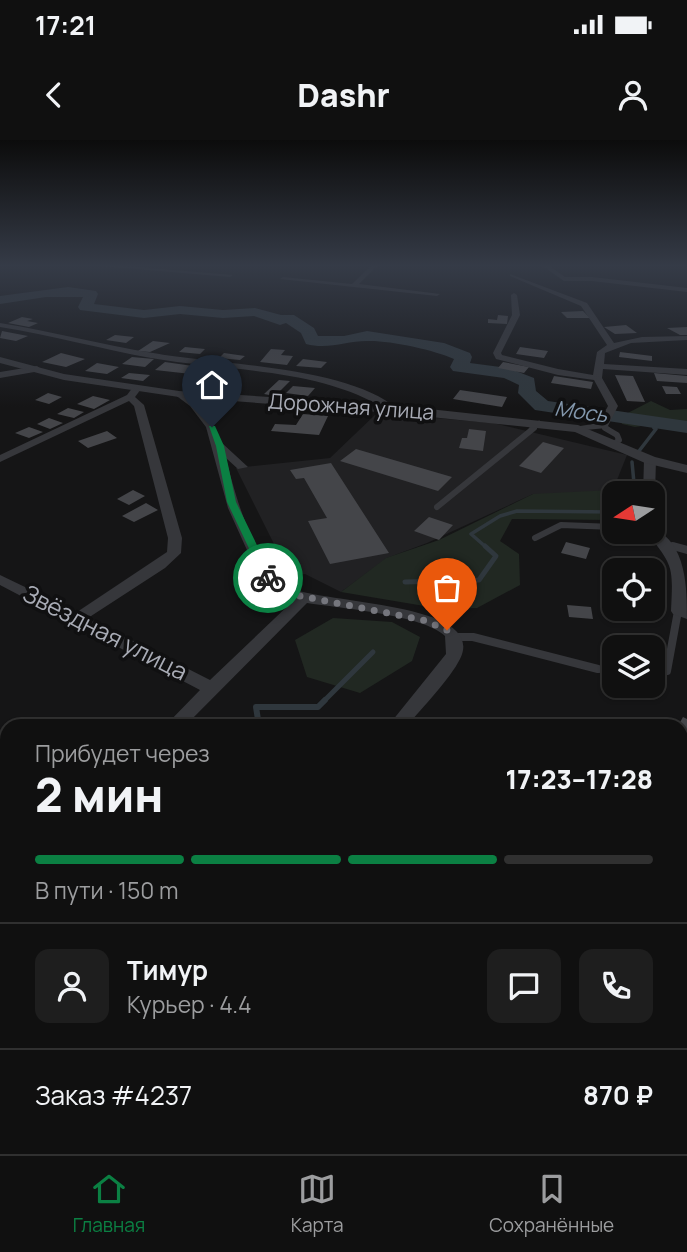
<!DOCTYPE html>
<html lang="ru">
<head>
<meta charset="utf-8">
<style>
	:root { --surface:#101010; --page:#1e1e1e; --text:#f1f3f6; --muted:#9c9d9f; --line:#303030; --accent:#0b8043 }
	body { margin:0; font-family:Manrope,sans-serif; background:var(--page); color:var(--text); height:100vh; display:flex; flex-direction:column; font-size:26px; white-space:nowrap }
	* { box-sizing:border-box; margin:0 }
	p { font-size:23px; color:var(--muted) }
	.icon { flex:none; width:38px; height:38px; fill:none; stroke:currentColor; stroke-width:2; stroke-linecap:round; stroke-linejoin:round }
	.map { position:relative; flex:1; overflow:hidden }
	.side { position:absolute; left:0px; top:579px; width:688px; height:436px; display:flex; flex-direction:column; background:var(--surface); border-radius:21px 21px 0 0; box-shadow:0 2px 5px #0004,0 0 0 2px var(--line) }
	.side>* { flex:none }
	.needle { width:46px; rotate:258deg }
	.controls { position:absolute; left:602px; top:341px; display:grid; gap:14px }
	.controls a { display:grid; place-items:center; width:63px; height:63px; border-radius:14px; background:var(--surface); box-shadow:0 2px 5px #0004,0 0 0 2px var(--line); font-size:35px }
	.pin { position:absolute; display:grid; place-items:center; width:60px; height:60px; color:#fff; margin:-72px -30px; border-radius:50% 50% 50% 0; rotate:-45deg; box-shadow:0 0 7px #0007 }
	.pin .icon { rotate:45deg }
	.courier { position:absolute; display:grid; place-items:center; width:70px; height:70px; margin:-35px; border:5px solid #0b8043; border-radius:50%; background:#fff; color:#222; box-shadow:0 2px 9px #0007 }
	.summary em { font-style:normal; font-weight:800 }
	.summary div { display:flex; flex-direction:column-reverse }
	.summary { display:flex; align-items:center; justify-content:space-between; height:119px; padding:0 35px }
	h1 { font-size:46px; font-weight:800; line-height:52px }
	.bar { display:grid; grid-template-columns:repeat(4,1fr); gap:10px 7px; align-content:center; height:84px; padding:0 35px }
	.bar i { height:9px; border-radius:5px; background:var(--line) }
	.bar .on { background:var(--accent) }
	.bar p { grid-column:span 4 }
	.line { display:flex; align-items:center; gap:18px; padding:0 35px; border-top:2px solid var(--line) }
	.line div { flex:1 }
	.round { display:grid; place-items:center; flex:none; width:74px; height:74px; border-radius:14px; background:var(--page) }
	.status { display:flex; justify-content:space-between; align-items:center; height:49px; padding:0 35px; background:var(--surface); direction:ltr }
	.status svg { height:19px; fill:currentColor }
	header { display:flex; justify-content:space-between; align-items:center; height:91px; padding:0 35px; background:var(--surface); font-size:32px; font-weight:800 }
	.menu { display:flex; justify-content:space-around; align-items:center; height:98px; border-top:2px solid var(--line); background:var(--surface); font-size:19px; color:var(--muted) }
	.menu a { display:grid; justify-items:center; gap:4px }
	.menu .on { color:var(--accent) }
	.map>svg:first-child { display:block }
	.built { fill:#212123 }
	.green { fill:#212822 }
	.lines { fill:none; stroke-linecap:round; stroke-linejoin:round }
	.stream-far4 { stroke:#2f373d; stroke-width:2.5 }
	.stream-far3 { stroke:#2f373d; stroke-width:3.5 }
	.stream-far2 { stroke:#2f373d; stroke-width:5 }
	.stream-far1 { stroke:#2f373d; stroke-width:6 }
	.stream { stroke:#2f373d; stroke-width:9 }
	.river { fill:#2f373d; fill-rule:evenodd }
	.building { fill:#444549 }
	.service-far2 { stroke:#36373b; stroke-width:4.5 }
	.service-far1 { stroke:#36373b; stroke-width:6 }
	.service { stroke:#36373b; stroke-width:8 }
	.minor { fill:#36373b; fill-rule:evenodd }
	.tertiary { fill:#36373b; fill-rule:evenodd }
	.route { fill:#0b8043 }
	.done { stroke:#75767d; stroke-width:7; stroke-dasharray:0 12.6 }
	.labels { text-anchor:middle; stroke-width:7; stroke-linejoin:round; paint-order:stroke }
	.far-street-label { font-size:21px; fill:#a8abb5; stroke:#101011 }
	.far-water-label { font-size:21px; font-style:italic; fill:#8397ac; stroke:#101011 }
	.street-label { font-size:24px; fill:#a8abb5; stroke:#101011 }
</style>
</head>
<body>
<div class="status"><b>17:21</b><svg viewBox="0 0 49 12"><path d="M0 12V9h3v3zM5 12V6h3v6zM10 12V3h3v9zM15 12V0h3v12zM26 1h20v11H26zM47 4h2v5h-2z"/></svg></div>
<header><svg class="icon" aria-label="back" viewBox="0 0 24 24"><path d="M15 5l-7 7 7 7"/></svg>Dashr<svg class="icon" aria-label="person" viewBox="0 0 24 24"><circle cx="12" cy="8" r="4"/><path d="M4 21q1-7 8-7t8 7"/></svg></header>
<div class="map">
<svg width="687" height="1014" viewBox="0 0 687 1014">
	<rect width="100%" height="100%" fill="#151516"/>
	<path class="built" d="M377,273L493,283L627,315L609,360L533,354L427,403L387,418L341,452L305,434L290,436L236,328L330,318Z"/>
	<path class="green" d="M651,261L670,270L687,269V286L663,283L635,287L622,284L620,277Z
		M613,350L616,353L614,380L512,379L500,401L519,414L520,445L477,468L442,469L341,452L386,418L439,400L533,354Z
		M333,478L392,482L420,497L412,521L360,553L307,537L295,500Z"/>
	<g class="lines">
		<path class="stream-far4" d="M646,281L656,289"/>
		<path class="stream-far3" d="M639,311L656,289L654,288
			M632,322L635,354
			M487,408L471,394L500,376L517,371L614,372"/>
		<path class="stream-far2" d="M405,442L479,440L496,416L485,406
			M323,562L373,512"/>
		<path class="stream-far1" d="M259,586L256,567H318L325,560"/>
		<path class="stream" d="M4,1014L7,1008"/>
		<path class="river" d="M68,147L96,151L98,154L94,164L144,170L180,166L223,170L255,168L281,175H294L314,188L318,196H344L367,191L444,203L470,213L472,217L470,223L508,228L534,238L536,251L548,261L687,281V293L535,270L518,253L519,245L504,238L453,231L450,227L454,219C435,210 388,200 367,201C346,201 328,210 306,204L301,193L286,183L280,185L254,176L223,178L180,174L144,178L80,170L78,167L83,157H46L0,164V156Z"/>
	</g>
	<path class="building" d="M583,171L590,178H567L561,172Z
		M498,175L508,176L507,184L488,183V179L497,180Z
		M22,177L33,179L27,181L38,183L29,187L8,183Z
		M626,185L637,193L615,194L604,187Z
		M687,187V195H680L667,188Z
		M2,191L28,196L16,201L0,198Z
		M115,195L134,197L126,203L106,200Z
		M153,201L170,203L150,212L138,211Z
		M185,207L205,209L200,214L179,212Z
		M520,207L548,211L544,218L516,214Z
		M271,209L285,210L281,215L293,216L287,225L260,222Z
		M620,212L652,216V221L619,217Z
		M61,213L85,219L66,227L42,222Z
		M224,213L245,216L240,220L219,218Z
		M132,217L154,219L145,227L122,224Z
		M303,219L327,222L321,228L296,226Z
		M165,222L200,227L191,234L155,230Z
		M503,222L529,227L524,233L498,228Z
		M97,223L119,227L107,234L85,231Z
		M129,233L150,235L143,241L121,238Z
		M654,233L687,236V243L657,241Z
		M615,235L633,236L645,262L627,261Z
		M554,236L593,242L591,249L551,243Z
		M279,240L290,241L275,256L264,254Z
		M293,246L315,248L308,256L286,253Z
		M662,246L677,247L681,254H666Z
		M460,250L507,257L502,267L453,259Z
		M48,253L62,257L49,264L35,260Z
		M93,256L110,260L94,269L77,264Z
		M68,268L84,272L74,278L57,274Z
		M303,274L328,276L319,295L271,291L275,284L296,285Z
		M49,278L63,283L50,289L37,284Z
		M29,287L43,292L29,298L15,293Z
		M469,289L486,291L483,311L459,308L462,298H467Z
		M107,291L117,298L88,308L78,301Z
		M543,302L564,308L541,333L519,326Z
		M356,309L452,337L438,351L340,321Z
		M331,323L389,413L330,424L308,381L327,378L304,338L296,339L290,330Z
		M133,350L145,356L129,365L117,359Z
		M146,363L158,370L134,382L122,376Z
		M429,377L453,385L439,400L414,391Z
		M566,402L590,408L586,419L561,413Z
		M567,465L591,467L593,479L569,477Z
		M683,577L687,579V602L681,599V586H678Z"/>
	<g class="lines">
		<path class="service-far2" d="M603,286L608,289
			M531,289L539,283"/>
		<path class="service-far1" d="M605,288L617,295L619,300L613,305
			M437,367L534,288
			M535,398L561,385L614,387
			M668,405L680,408"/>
		<path class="service" d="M673,406L687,410
			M453,497H473L598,529
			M667,531L678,471"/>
		<path class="minor" d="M89,125H114L233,135L230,137Z
			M372,125H378L359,144L440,154L437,156L280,139L283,137L352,144Z
			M541,125H548L565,137H592L687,148V152L592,141H564Z
			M510,134L587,163L614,203L642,197L687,196V200L631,203L605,213L604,224L687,229V235L603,229L602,238L618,266L607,288L574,291V287L599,283L608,266L594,240L558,235L496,219L493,213L512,175L511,155L514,153L517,155L520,175L501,213L502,215L558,229L593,235L597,212L607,205L581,166L510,136Z
			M0,183C51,191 102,205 153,213C215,224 351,227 397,269L389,271C319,227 230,232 151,218C101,209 51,195 0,187Z
			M37,226L41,229L40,231L0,238V232Z
			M133,247L141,249L135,257L144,265L182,398L181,413L165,428L88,478L210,540L294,460L270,449L256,430L228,368L206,287L190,266L174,254L182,252L207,273L222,303L248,327L238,329L226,318C234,352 254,422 282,444C308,465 490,459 460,519C450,539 422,568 407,586H388L446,514L445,496C424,475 339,468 307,463L185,586H165L200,550L0,445V435L77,472L167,412L168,398L134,266L129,261L0,322V315L127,255Z
			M650,317L656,320L655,354L653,357V354H643L644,320Z
			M653,388C687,403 687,449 687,479L673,474L671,471C673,427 674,426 646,392H653Z
			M0,592L7,594V610L0,608Z
			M681,781L687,783V806L681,804Z
			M627,1008H662L664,1014H629Z"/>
		<path class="tertiary" d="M0,217L64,234L179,251L392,265L578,285L655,317L687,325V333L645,323L575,292L392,273L179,257L64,240L0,223Z"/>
	</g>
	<linearGradient id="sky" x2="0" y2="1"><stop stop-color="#0c0c0c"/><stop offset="0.47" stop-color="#353b47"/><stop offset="1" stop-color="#353b47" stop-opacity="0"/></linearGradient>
	<rect width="687" height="267" fill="url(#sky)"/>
	<path class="route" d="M209,286H215L224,306L236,362L273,438L272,440L263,438L227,362L216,306Z"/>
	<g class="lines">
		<path class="done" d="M268,438L275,446L290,454L423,480L447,490"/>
	</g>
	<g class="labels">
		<g class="far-street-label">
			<text transform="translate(351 267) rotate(4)" y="7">Дорожная улица</text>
		</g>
		<g class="far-water-label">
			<text transform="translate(581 272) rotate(8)" y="7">Мось</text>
		</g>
		<g class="street-label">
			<text transform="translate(105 493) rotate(27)" y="8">Звёздная улица</text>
		</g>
	</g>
</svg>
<div class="controls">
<a><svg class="needle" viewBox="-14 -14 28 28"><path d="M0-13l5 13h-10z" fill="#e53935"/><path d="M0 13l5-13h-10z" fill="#9c9d9f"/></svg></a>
<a><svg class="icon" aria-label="locate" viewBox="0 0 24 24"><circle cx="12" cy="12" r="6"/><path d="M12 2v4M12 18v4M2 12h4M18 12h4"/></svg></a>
<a><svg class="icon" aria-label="layers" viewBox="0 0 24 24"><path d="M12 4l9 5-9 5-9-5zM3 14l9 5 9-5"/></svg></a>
</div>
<div class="pin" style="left:447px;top:490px;background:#ea580c"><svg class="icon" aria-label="bag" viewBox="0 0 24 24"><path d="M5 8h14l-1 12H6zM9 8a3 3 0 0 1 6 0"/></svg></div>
<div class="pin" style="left:212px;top:287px;background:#1f2937"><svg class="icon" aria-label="home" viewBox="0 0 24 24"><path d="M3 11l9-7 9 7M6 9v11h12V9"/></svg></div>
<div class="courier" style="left:268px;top:438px"><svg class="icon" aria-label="bike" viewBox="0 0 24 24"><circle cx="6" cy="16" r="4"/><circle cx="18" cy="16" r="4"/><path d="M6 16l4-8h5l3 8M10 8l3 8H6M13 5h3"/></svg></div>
<section class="side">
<div class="summary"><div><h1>2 мин</h1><p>Прибудет через</p></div><em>17:23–17:28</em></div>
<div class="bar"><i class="on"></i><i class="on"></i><i class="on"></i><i></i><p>В пути · 150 m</p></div>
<div class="line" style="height:126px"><a class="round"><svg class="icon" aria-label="person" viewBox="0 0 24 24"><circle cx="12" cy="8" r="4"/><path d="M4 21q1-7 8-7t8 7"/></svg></a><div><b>Тимур</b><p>Курьер · 4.4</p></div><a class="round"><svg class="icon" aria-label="chat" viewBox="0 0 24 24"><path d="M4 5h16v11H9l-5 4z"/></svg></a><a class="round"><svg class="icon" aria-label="phone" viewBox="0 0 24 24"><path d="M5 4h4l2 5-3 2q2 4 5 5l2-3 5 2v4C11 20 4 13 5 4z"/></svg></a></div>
<div class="line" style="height:91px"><div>Заказ #4237</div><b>870 ₽</b></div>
</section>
</div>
<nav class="menu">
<a class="on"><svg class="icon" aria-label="home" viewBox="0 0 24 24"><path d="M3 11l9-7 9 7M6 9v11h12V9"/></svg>Главная</a>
<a><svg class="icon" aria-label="map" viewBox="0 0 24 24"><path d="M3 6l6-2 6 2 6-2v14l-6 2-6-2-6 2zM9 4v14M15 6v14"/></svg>Карта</a>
<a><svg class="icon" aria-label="saved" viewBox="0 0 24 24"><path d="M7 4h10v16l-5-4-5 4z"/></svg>Сохранённые</a>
</nav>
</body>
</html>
